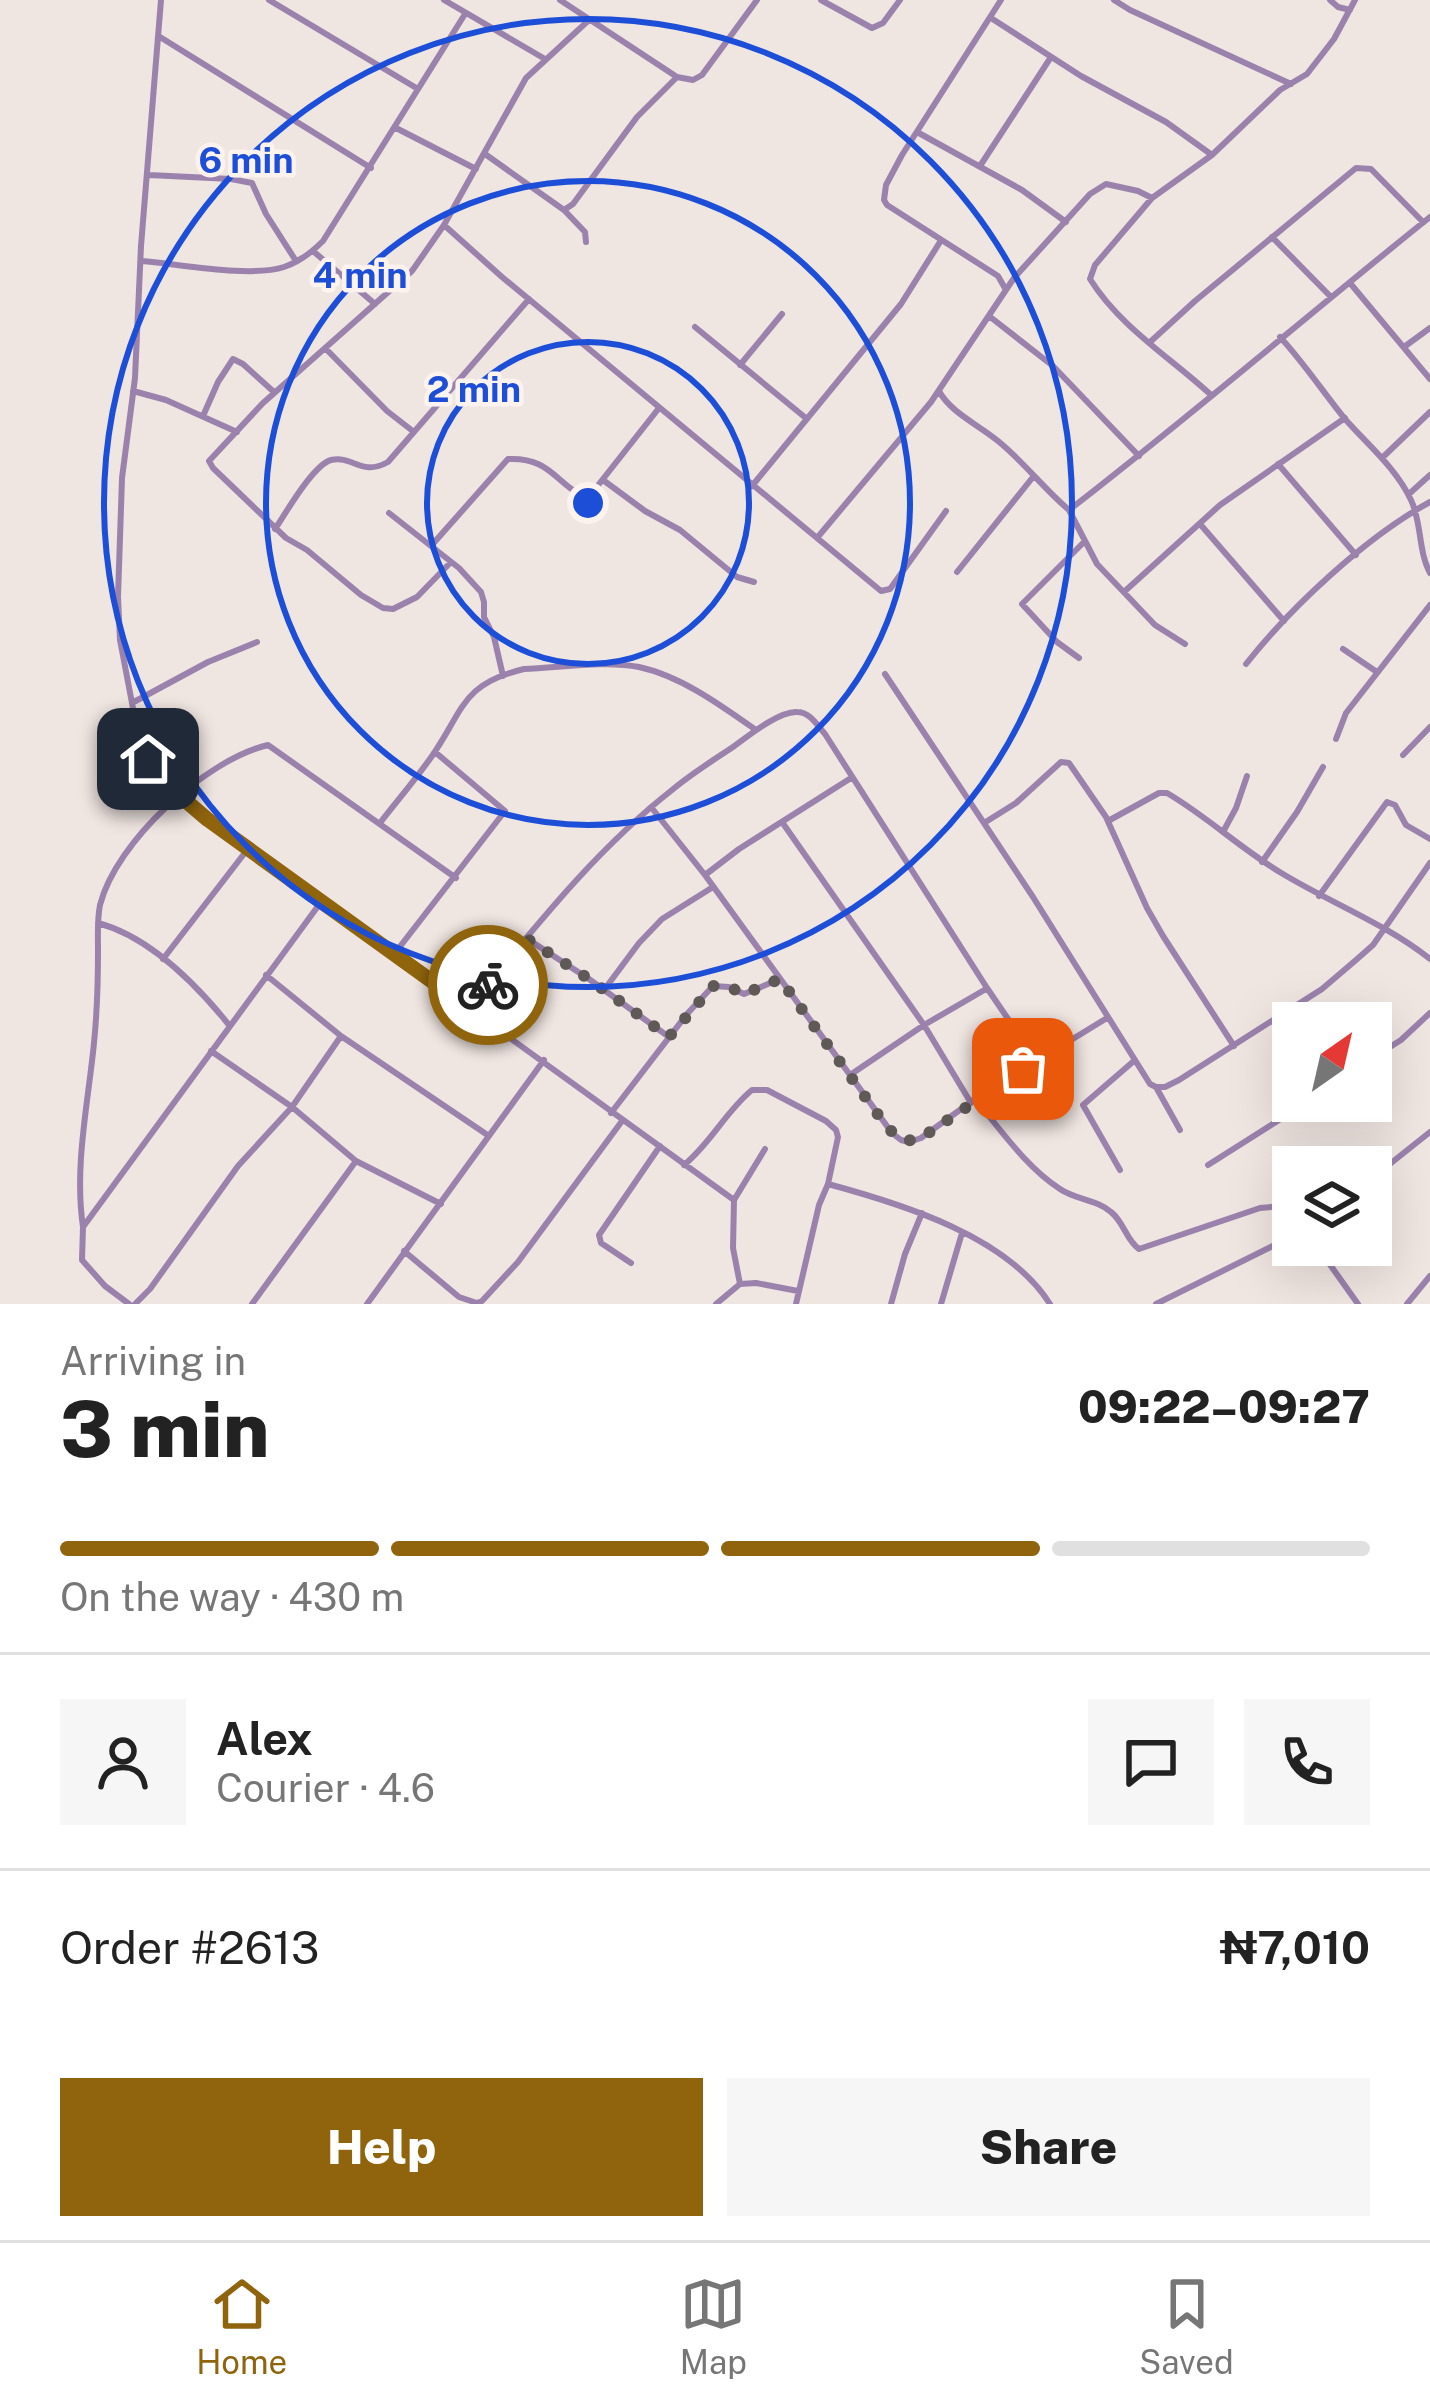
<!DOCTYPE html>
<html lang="en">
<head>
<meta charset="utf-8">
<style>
	:root { --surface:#fff; --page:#f6f6f6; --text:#222; --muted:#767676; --line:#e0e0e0; --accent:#90640d }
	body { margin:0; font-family:"Public Sans",sans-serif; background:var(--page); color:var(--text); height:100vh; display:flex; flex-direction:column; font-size:45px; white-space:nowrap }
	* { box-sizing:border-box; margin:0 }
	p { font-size:39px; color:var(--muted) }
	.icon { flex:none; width:66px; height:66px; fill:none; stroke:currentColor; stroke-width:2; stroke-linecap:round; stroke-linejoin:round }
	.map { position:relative; height:1304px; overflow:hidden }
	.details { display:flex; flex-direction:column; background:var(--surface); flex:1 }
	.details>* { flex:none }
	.needle { width:78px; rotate:34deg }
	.buttons { position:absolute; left:1272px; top:1002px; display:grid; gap:24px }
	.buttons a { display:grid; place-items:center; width:120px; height:120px; border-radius:0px; background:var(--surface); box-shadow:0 12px 48px #0002; font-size:60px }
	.pin { position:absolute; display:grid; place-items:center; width:102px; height:102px; color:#fff; margin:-51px; border-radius:24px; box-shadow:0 6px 18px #0006 }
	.courier { position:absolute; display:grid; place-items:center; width:120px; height:120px; margin:-60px; border:9px solid #90640d; border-radius:50%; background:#fff; color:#222; box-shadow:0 3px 15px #0007 }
	.headline em { font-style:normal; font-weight:800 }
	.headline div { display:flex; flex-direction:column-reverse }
	.headline { display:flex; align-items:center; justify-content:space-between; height:204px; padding:0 60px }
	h1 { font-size:78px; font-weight:800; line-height:90px }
	.bar { display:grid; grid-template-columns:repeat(4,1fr); gap:18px 12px; align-content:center; height:144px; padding:0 60px }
	.bar i { height:15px; border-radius:9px; background:var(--line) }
	.bar .active { background:var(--accent) }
	.bar p { grid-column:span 4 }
	.line { display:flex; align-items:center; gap:30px; padding:0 60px; border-top:3px solid var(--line) }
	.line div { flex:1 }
	.round { display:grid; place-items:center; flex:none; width:126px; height:126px; border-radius:0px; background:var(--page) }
	.button { display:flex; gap:24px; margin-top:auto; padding:24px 60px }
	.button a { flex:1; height:138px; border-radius:0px; background:var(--accent); color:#fff; font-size:48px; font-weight:800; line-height:138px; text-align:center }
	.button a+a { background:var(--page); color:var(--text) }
	.tab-bar { display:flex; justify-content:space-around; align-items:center; height:168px; border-top:3px solid var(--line); background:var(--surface); font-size:33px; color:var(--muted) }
	.tab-bar a { display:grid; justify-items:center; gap:6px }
	.tab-bar .active { color:var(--accent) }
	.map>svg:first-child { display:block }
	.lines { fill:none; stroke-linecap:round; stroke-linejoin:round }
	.minor { stroke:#9b82ad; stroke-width:6 }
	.done { stroke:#5f5957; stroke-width:12; stroke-dasharray:0 21.6 }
	.route { stroke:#90640d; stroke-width:15 }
	.ring { fill:none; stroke:#1d4ed8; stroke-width:6 }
	.centre { fill:#1d4ed8; stroke:#fcf2ee; stroke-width:6 }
	.ring-label { font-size:36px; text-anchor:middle; font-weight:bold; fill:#1d4ed8; stroke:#fcf2ee; stroke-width:9; stroke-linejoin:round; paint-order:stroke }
</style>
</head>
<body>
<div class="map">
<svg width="1430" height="1304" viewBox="0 0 1430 1304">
	<rect width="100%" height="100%" fill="#efe5e1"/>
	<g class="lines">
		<path class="minor" d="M161,0L141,246L135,378L122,478L118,597L120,640L140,745C157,774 181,797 207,819L734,1200
			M269,0L418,89
			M444,0L545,59
			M560,0L677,77L693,80L702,75L757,0
			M821,0L872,28L883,23L900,0
			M1001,0L902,155L886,185L884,200L887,205L998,276L1006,290
			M1114,0L1130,10L1291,84
			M1330,0L1338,7L1350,10
			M991,18L1081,76L1166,122L1212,155
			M160,37L371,168
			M396,128L476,169
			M917,132L1022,190L1066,222
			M485,154L564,210L585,232L586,242
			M980,166L1051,57
			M149,175L231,179L252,183L266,214L296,261
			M1152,198L1095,265L1090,279C1120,327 1171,358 1211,395
			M564,210L573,204L637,117L677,77
			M444,225L502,277L881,591L890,589L946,511
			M1272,237L1330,296
			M313,251L375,304
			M142,261C179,264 251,278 284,267C299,262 312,252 323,241L465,14
			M1350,283L1430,379
			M989,316L1053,366L1139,456
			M695,327L807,419
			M1280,337C1304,363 1323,392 1345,419C1368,445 1396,468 1411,500C1422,523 1418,551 1430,573
			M1149,343L1195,301L1356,168L1371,169L1423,222
			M1404,347L1430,328
			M325,348L387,411L414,432
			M740,365L782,314
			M133,391L166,400L237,432
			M939,391C951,413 979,425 998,441C1024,462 1044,489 1069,510C1192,415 1309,314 1430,217
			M203,416L218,382L233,359L243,364L274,392
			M1382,458L1430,412
			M1278,464L1356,555
			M603,480L645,511L680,530L737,577L754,582
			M752,486L901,304L940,242
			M1409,494L1430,475
			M1069,510L1097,564L1155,625L1185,644
			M389,513L459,568L481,592L484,602V617L494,637L503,676
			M1200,524L1284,621
			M275,529C286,513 313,465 331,460C353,455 361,477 388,462L529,299
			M817,538L931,402L1014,278L1090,194L1106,184L1138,191L1152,198L1212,155L1280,90L1307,74L1334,39L1355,0
			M431,546L508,459C552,457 556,486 588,498L659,408
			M451,562L417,597L393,609L383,608L361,595L307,550L286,538L213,468L209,461L263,403L412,271L444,225L526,78L589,20
			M957,572L1033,477
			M1125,591L1220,505L1345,418
			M1343,649L1377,672
			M1079,658L1057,642L1022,604L1085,541
			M1246,664C1291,607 1366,537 1430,502
			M885,674L1033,897L1150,1084L1156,1087L1180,1130
			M132,703L208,662L257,642
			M1336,739L1346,713L1430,605
			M1403,755L1430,727
			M651,807L705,875L850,1075L924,1025L986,989
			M1108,821L1159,793H1167C1208,817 1242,850 1283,874C1331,903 1386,924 1430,959
			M782,822L924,1025L971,1103
			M380,823C397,801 416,779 432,756C464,710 461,684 524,669C559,668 605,660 639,667C681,676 722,706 756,730
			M984,823L1016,803L1061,762L1069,763L1106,817L1147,908L1163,936L1234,1046
			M1223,832L1236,808L1247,776
			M1262,862L1297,812L1323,767
			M705,875L739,849L851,778
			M1319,896L1387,802L1395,805L1406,825L1430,839
			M98,923C150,937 196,984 229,1025
			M526,938L589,979L669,1037
			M395,953L505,811L435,752
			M163,959L247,850
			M266,975L341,1036L489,1136
			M604,990L639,943L662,919L713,887
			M469,1007C532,931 594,851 672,790C691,774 712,761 733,747C748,736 779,711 797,712C810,712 817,725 825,734L987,988L1036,1060
			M211,1051L292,1107L356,1161L441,1204
			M1371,1059L1401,1040L1430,1013
			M850,1075L892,1133L901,1140L909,1142L921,1138L975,1099L1107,1018
			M1156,1087H1165L1179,1080L1322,989L1356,960L1373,945L1430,863
			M975,1099C1001,1130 1026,1167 1060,1189C1076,1200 1096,1199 1111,1212C1124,1222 1126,1240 1139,1249L1260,1208L1293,1205
			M611,1113L687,1014L713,986L729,987L744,994L780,979
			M684,1165C711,1143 726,1111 752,1090H767L826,1121L836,1130L838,1137L828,1184L819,1205L796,1304
			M1208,1165L1309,1101
			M1120,1170L1083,1105L1135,1060
			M1371,1179L1430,1132
			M828,1184C902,1204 1007,1236 1050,1304
			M83,1227C74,1167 88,1104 94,1043C97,1013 98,982 98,951C98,936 97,920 100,905C116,842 205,760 268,745L456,878
			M1316,1245L1358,1304
			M404,1251L459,1297L477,1303L482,1301L518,1262L622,1121
			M631,1263L601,1243L599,1235L660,1146
			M740,1284L733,1248L734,1200L765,1149
			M129,1304L105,1286L82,1260L83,1227L321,902
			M135,1304L150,1289L238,1166L292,1107L341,1036
			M252,1304L356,1161
			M367,1304L544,1060
			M716,1304L740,1284L756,1283L798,1291
			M891,1304L905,1254L922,1213
			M941,1304L962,1233
			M1156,1304L1293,1236
			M1407,1304L1430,1276"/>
	</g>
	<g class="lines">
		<path class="done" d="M488,985L526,938L589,979L669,1037L713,986L729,987L744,994L780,979L884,1123C896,1137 903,1144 921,1138L1023,1069"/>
		<path class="route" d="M148,759L179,795L207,819L469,1008L488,985"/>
	</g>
	<g class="ring">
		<circle cx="588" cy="503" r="161"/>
		<circle cx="588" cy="503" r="322"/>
		<circle cx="588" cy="503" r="484"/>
	</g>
	<circle cx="588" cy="503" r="18" class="centre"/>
	<g class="ring-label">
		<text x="246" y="173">6 min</text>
		<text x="360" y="288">4 min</text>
		<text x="474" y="402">2 min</text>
	</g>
</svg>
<div class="buttons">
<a><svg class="needle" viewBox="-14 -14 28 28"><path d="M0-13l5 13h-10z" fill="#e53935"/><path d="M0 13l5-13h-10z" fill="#767676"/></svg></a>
<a><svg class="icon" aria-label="layers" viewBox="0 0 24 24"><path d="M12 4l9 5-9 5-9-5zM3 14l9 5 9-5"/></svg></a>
</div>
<div class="pin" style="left:1023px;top:1069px;background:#ea580c"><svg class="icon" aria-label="bag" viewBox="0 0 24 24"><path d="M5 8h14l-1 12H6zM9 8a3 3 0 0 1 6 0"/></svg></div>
<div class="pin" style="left:148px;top:759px;background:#1f2937"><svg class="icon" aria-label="home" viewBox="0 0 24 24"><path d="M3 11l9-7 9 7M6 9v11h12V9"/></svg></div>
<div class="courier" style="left:488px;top:985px"><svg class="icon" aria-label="bike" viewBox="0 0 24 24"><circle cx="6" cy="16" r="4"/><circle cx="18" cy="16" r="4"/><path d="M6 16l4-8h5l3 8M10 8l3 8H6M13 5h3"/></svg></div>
</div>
<section class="details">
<div class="headline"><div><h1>3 min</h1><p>Arriving in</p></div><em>09:22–09:27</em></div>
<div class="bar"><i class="active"></i><i class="active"></i><i class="active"></i><i></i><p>On the way · 430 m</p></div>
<div class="line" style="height:216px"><a class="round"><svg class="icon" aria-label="person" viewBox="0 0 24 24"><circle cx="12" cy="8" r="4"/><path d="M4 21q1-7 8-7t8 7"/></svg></a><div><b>Alex</b><p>Courier · 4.6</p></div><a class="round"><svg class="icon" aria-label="chat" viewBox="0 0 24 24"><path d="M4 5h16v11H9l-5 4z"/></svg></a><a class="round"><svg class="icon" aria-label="phone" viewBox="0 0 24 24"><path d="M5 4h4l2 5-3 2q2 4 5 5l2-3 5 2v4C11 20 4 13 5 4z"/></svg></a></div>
<div class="line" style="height:156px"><div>Order #2613</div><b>₦7,010</b></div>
<div class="button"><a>Help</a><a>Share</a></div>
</section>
<nav class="tab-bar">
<a class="active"><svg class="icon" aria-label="home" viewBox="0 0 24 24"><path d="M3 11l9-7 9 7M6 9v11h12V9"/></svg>Home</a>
<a><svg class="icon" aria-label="map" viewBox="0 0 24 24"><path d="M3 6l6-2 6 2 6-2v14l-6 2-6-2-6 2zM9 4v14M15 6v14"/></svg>Map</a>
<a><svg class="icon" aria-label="saved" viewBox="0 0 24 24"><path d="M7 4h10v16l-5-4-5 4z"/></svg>Saved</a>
</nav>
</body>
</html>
